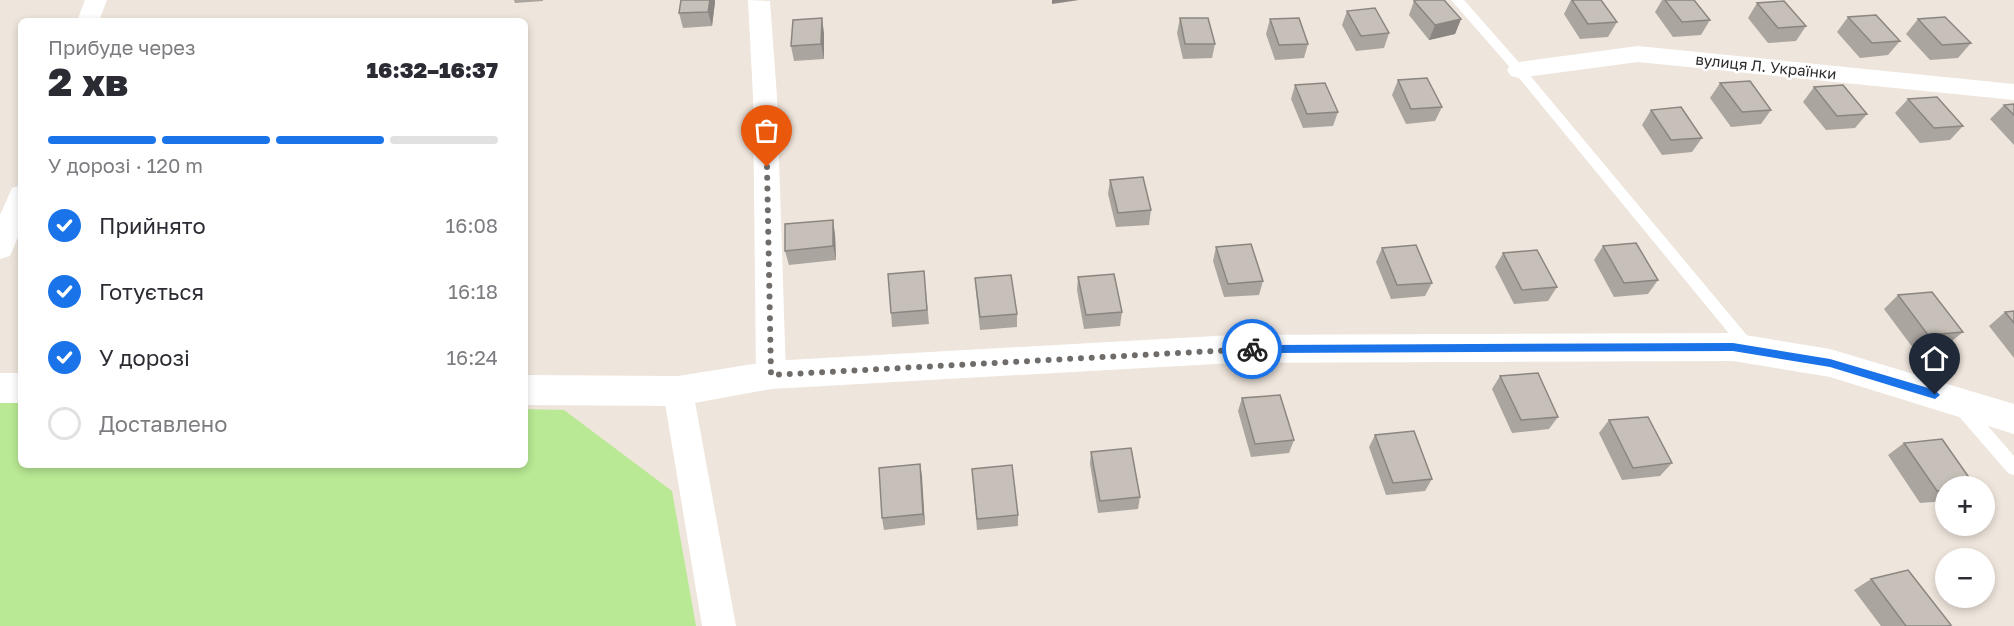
<!DOCTYPE html>
<html lang="uk">
<head>
<meta charset="utf-8">
<style>
	:root { --surface:#fff; --page:#f7f7f7; --text:#2b2b33; --muted:#7c7c81; --line:#e1e1e2; --accent:#1a73e8 }
	body { margin:0; font-family:"Golos Text",sans-serif; background:var(--page); color:var(--text); height:100vh; display:flex; flex-direction:column; font-size:22px; white-space:nowrap }
	* { box-sizing:border-box; margin:0 }
	p { font-size:20px; color:var(--muted) }
	.icon { flex:none; width:33px; height:33px; fill:none; stroke:currentColor; stroke-width:2; stroke-linecap:round; stroke-linejoin:round }
	.map { position:relative; flex:1; overflow:hidden }
	.drawer { position:absolute; left:18px; top:18px; width:510px; height:450px; display:flex; flex-direction:column; background:var(--surface); border-radius:9px; box-shadow:0 3px 9px #0003 }
	.drawer>* { flex:none }
	.controls { position:absolute; left:1935px; top:476px; display:grid; gap:12px }
	.controls a { display:grid; place-items:center; width:60px; height:60px; border-radius:50%; background:var(--surface); box-shadow:0 3px 9px #0003; font-size:30px }
	.pin { position:absolute; display:grid; place-items:center; width:51px; height:51px; color:#fff; margin:-62px -26px; border-radius:50% 50% 50% 0; rotate:-45deg; box-shadow:0 0 6px #0007 }
	.pin .icon { rotate:45deg }
	.courier { position:absolute; display:grid; place-items:center; width:60px; height:60px; margin:-30px; border:4px solid #1a73e8; border-radius:50%; background:#fff; color:#222; box-shadow:0 2px 8px #0007 }
	.overview em { font-style:normal; font-weight:800 }
	.overview div { display:flex; flex-direction:column-reverse }
	.overview { display:flex; align-items:center; justify-content:space-between; height:102px; padding:0 30px }
	h1 { font-size:39px; font-weight:800; line-height:45px }
	.bar { display:grid; grid-template-columns:repeat(4,1fr); gap:9px 6px; align-content:center; height:72px; padding:0 30px }
	.bar i { height:8px; border-radius:4px; background:var(--line) }
	.bar .current { background:var(--accent) }
	.bar p { grid-column:span 4 }
	ol { padding:0 30px; list-style:none }
	li { display:flex; align-items:center; gap:18px; height:66px }
	li p { margin-inline-start:auto }
	li .icon { padding:6px; border-radius:50%; background:var(--accent); color:#fff; stroke-width:4 }
	li:last-child { color:var(--muted) }
	li i { width:33px; height:33px; border:3px solid var(--line); border-radius:50% }
	.map>svg:first-child { display:block }
	.green { fill:#b9e994 }
	.lines { fill:none; stroke-linecap:round; stroke-linejoin:round }
	.service { fill:#fff; fill-rule:evenodd }
	.minor { fill:#fff; fill-rule:evenodd }
	.tertiary { fill:#fff; fill-rule:evenodd }
	.wall { fill:#aaa59e }
	.shaded-wall { fill:#8b8681 }
	.building { fill:#c6c0b8; stroke:#8b8681; stroke-width:1.5 }
	.route { fill:#1a73e8 }
	.done { stroke:#6f6c69; stroke-width:6; stroke-dasharray:0 10.8 }
	.labels { text-anchor:middle; stroke-width:5; stroke-linejoin:round; paint-order:stroke }
	.street-label { font-size:15px; fill:#2b2b2b; stroke:#fff }
</style>
</head>
<body>
<div class="map">
<svg width="2014" height="626" viewBox="0 0 2014 626">
	<rect width="100%" height="100%" fill="#eee5dc"/>
	<path class="green" d="M0,401H21V465H525V409L564,410L672,491L696,626H0Z"/>
	<g class="lines">
		<path class="service" d="M1451,0H1464L1523,67L1755,345L1758,349L1755,353L1750,355L1745,353L1515,73Z
			M1962,401L1968,403L2014,456V475L2008,473L1956,413L1954,408L1956,403Z"/>
		<path class="minor" d="M85,0H107L99,21H77Z
			M748,0L770,1L777,97L786,375L782,384L771,387L760,384L756,375L753,97Z
			M1638,46L2014,84V100L1638,62L1519,78L1511,76L1507,70L1511,64L1519,62Z
			M21,185V230L10,256L0,259V215L12,188Z
			M678,378L689,382L693,391L736,626H702L663,391L667,382Z"/>
		<path class="tertiary" d="M1733,333L1830,349L2014,404V434L1830,377L1733,361L1233,363L771,389L678,406L525,405V375L678,376L771,361L1233,335Z
			M0,373H21V403H0Z"/>
	</g>
	<path class="wall" d="M514,0H543V1L515,3Z
		M1571,0H1601L1617,22L1608,37L1580,39L1564,14Z
		M1662,0H1694L1710,20L1701,35L1673,37L1655,12Z
		M1414,1L1461,19L1455,34L1429,40L1409,15Z
		M715,2L712,26L683,28L679,13Z
		M1757,3L1806,26L1796,41L1768,43L1748,18Z
		M1347,11L1389,33L1384,48L1356,51L1342,25Z
		M1848,17L1900,41L1888,55L1860,58L1837,32Z
		M1180,18L1215,44L1212,58L1183,59L1177,33Z
		M1270,19L1308,44L1304,58L1275,60L1266,34Z
		M1918,19L1971,43L1958,58L1930,60L1906,34Z
		M824,33V59L794,61L791,46Z
		M1398,80L1442,107L1435,121L1406,124L1392,95Z
		M1720,83L1771,110L1761,124L1731,127L1710,98Z
		M1295,85L1338,112L1333,126L1303,128L1291,99Z
		M1814,87L1867,114L1855,128L1826,130L1803,102Z
		M1908,99L1963,126L1950,140L1920,143L1895,113Z
		M2014,104V145L1990,119L2004,105Z
		M1651,110L1702,138L1692,152L1662,155L1642,125Z
		M1110,180L1151,210L1149,225L1116,227L1108,194Z
		M835,234L836,260L789,265L785,251Z
		M1603,246L1658,280L1648,294L1614,297L1594,260Z
		M1216,247L1263,281L1259,295L1224,297L1213,261Z
		M1382,248L1432,283L1425,296L1391,299L1376,262Z
		M1503,253L1557,287L1548,301L1514,304L1495,267Z
		M924,271L929,324L892,327L891,313Z
		M1078,277L1122,312L1120,326L1084,329L1077,290Z
		M975,278L1017,314V327L980,330L976,292Z
		M1898,295L1963,332L1947,345L1913,348L1884,309Z
		M2014,311V358L1989,326L2005,312Z
		M1500,376L1558,417L1549,429L1512,433L1492,389Z
		M1242,398L1294,440L1289,453L1251,457L1238,411Z
		M1609,420L1672,463L1660,476L1622,480L1599,433Z
		M1375,435L1432,479L1425,491L1386,495L1369,447Z
		M1904,443L1946,486V501L1920,503L1888,455Z
		M1091,452L1140,497L1138,509L1098,513L1090,464Z
		M920,464L925,525L884,530L882,518Z
		M972,469L1018,515V526L977,530Z
		M1871,579L1949,626H1881L1854,590Z"/>
	<path class="shaded-wall" d="M710,0H715V2L712,26L708,12Z
		M1052,0H1079L1052,4Z
		M822,18L824,33V59L821,44Z
		M1461,19L1455,34L1429,40L1435,25Z
		M833,220L835,234L836,260L833,246Z
		M920,464L922,476L925,525L923,514Z"/>
	<path class="building" d="M681,0H710L708,12L679,13Z
		M1417,0H1444L1461,19L1435,25L1414,1Z
		M1572,0H1601L1617,22L1588,24Z
		M1665,0H1694L1710,20L1682,22Z
		M1784,1L1806,26L1778,28L1757,3Z
		M1375,8L1389,33L1361,36L1347,11Z
		M1876,15L1900,41L1872,43L1848,17Z
		M1945,17L1971,43L1942,45L1918,19Z
		M822,18L821,44L791,46L793,20Z
		M1180,18H1208L1215,44H1185Z
		M1299,18L1308,44L1279,45L1270,19Z
		M1427,78L1442,107L1411,109L1398,80Z
		M1750,81L1771,110L1742,112L1720,83Z
		M1325,83L1338,112L1307,114L1295,85Z
		M1843,85L1867,114L1837,116L1814,87Z
		M1937,97L1963,126L1934,128L1908,99Z
		M2014,104V115L2004,105Z
		M1681,107L1702,138L1671,140L1651,110Z
		M1143,177L1151,210L1118,213L1110,180Z
		M833,220V246L785,251V224Z
		M1636,243L1658,280L1624,283L1603,246Z
		M1251,244L1263,281L1228,284L1216,247Z
		M1416,245L1432,283L1397,285L1382,248Z
		M1537,250L1557,287L1522,290L1503,253Z
		M924,271L927,310L891,313L888,274Z
		M1114,274L1122,312L1086,315L1078,277Z
		M1011,275L1017,314L980,317L975,278Z
		M1932,292L1963,332L1928,335L1898,295Z
		M2014,311V323L2005,312Z
		M1538,373L1558,417L1521,420L1500,376Z
		M1280,395L1294,440L1255,444L1242,398Z
		M1648,417L1672,463L1633,468L1609,420Z
		M1414,431L1432,479L1393,483L1375,435Z
		M1942,439L1975,486H1946V490L1937,491L1904,443Z
		M1131,448L1140,497L1100,501L1091,452Z
		M920,464L923,514L882,518L879,468Z
		M1012,465L1018,515L977,519L972,469Z
		M1908,570L1951,625L1947,626H1906L1871,579Z"/>
	<path class="route" d="M1733,343L1830,359L1935,390L1940,395L1935,399L1830,367L1733,351L1252,353L1247,349L1252,345Z"/>
	<g class="lines">
		<path class="done" d="M767,167L771,375L1252,349"/>
	</g>
	<g class="labels">
		<g class="street-label">
			<text transform="translate(1766 67) rotate(6)" y="5">вулиця Л. Українки</text>
		</g>
	</g>
</svg>
<div class="controls">
<a>+</a>
<a>−</a>
</div>
<div class="pin" style="left:767px;top:167px;background:#ea580c"><svg class="icon" aria-label="bag" viewBox="0 0 24 24"><path d="M5 8h14l-1 12H6zM9 8a3 3 0 0 1 6 0"/></svg></div>
<div class="pin" style="left:1935px;top:395px;background:#1f2937"><svg class="icon" aria-label="home" viewBox="0 0 24 24"><path d="M3 11l9-7 9 7M6 9v11h12V9"/></svg></div>
<div class="courier" style="left:1252px;top:349px"><svg class="icon" aria-label="bike" viewBox="0 0 24 24"><circle cx="6" cy="16" r="4"/><circle cx="18" cy="16" r="4"/><path d="M6 16l4-8h5l3 8M10 8l3 8H6M13 5h3"/></svg></div>
<section class="drawer">
<div class="overview"><div><h1>2 хв</h1><p>Прибуде через</p></div><em>16:32–16:37</em></div>
<div class="bar"><i class="current"></i><i class="current"></i><i class="current"></i><i></i><p>У дорозі · 120 m</p></div>
<ol>
<li><svg class="icon" aria-label="check" viewBox="0 0 24 24"><path d="M5 12l5 5 9-10"/></svg>Прийнято<p>16:08</p></li>
<li><svg class="icon" aria-label="check" viewBox="0 0 24 24"><path d="M5 12l5 5 9-10"/></svg>Готується<p>16:18</p></li>
<li><svg class="icon" aria-label="check" viewBox="0 0 24 24"><path d="M5 12l5 5 9-10"/></svg>У дорозі<p>16:24</p></li>
<li><i></i>Доставлено</li>
</ol>
</section>
</div>
</body>
</html>
